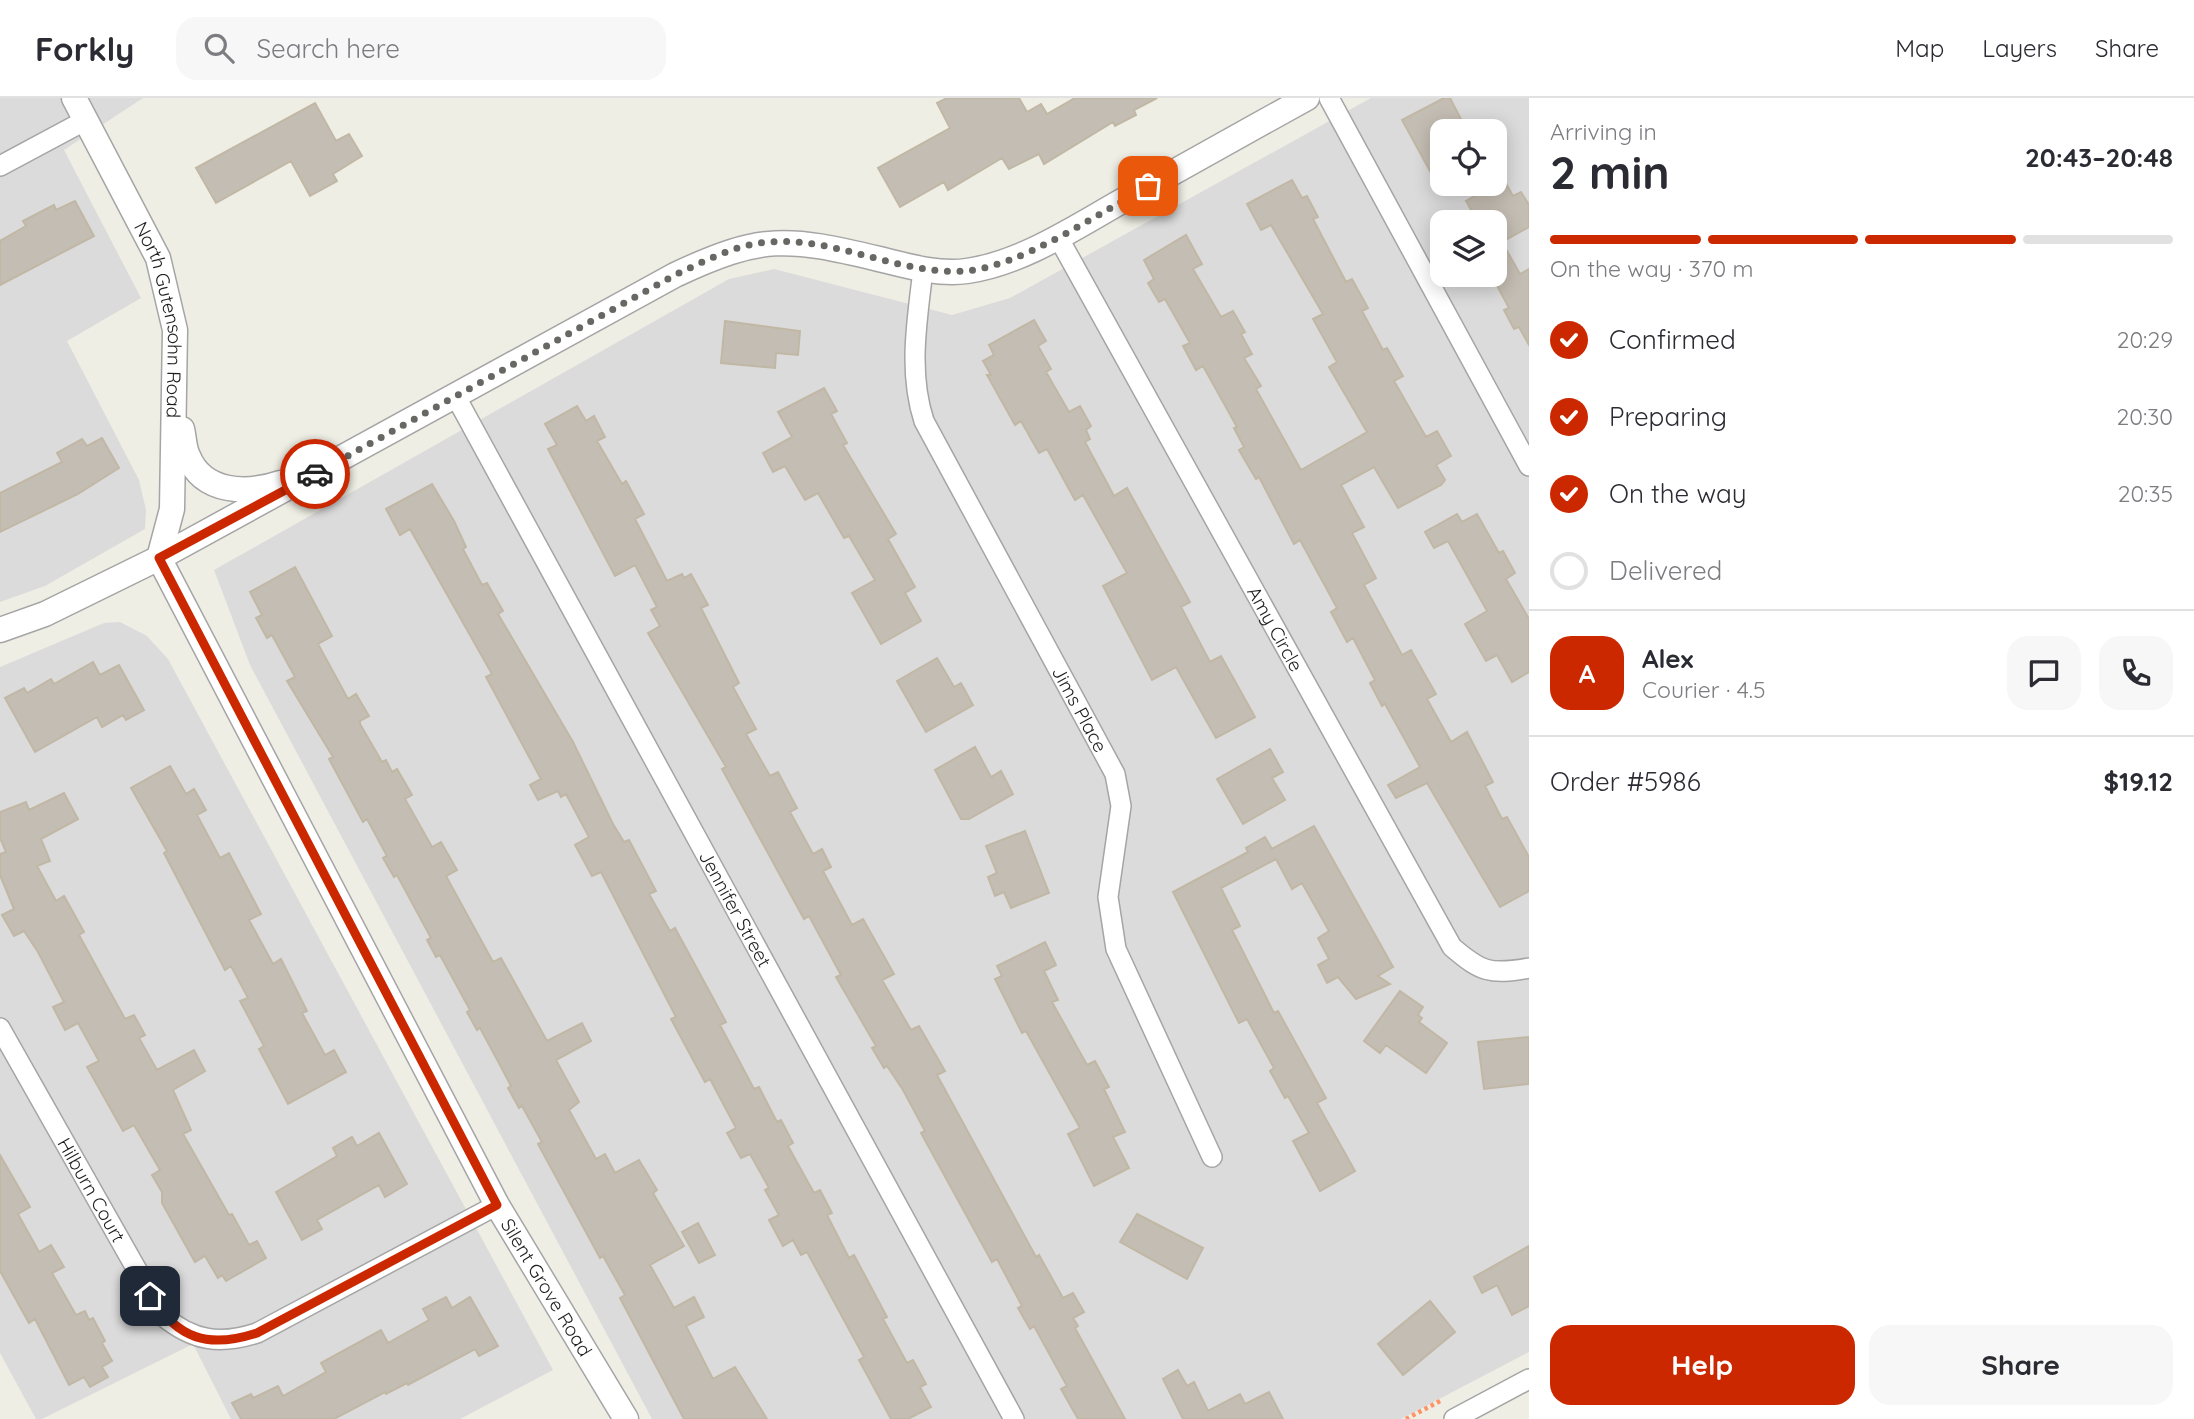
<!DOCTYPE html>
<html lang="en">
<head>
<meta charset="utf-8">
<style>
	:root { --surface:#fff; --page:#f7f7f7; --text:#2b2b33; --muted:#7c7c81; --line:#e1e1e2; --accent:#cc2800 }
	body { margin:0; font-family:Quicksand,sans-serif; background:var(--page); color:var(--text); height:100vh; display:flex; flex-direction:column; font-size:26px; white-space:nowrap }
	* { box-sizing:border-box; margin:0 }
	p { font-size:23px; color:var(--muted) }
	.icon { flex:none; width:38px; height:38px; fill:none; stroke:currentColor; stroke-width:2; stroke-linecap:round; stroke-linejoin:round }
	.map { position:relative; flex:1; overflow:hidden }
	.side { display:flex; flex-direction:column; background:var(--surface); width:665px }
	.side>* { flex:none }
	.controls { position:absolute; left:1430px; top:21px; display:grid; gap:14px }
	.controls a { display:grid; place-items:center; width:77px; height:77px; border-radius:14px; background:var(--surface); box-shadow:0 4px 18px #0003; font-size:35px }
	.pin { position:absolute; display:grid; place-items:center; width:60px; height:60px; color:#fff; margin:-30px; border-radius:14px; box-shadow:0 4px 10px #0006 }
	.courier { position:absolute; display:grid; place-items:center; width:70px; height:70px; margin:-35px; border:5px solid #cc2800; border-radius:50%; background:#fff; color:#222; box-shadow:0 2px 9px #0007 }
	.overview em { font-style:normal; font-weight:700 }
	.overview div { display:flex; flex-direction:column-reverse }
	.overview { display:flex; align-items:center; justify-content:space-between; height:119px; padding:0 21px }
	h1 { font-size:46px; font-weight:700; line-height:52px }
	.bar { display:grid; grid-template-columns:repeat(4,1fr); gap:10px 7px; align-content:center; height:84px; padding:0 21px }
	.bar i { height:9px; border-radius:5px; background:var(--line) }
	.bar .current { background:var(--accent) }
	.bar p { grid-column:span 4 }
	.line { display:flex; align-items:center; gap:18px; padding:0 21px; border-top:2px solid var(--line) }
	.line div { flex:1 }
	.round { display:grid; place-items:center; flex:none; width:74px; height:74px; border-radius:21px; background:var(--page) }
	ol { padding:0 21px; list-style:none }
	li { display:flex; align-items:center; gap:21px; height:77px }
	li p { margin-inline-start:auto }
	li .icon { padding:7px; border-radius:50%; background:var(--accent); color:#fff; stroke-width:4 }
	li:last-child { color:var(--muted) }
	li i { width:38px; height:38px; border:4px solid var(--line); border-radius:50% }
	.primary-button { display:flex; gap:14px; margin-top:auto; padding:14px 21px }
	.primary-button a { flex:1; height:80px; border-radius:21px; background:var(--accent); color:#fff; font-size:28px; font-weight:700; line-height:80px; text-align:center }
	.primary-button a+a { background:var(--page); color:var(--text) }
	header { display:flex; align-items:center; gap:42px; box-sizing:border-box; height:98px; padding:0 35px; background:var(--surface); border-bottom:2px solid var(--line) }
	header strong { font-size:33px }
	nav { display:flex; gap:38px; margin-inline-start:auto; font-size:24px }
	.search { width:490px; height:63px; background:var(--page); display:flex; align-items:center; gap:18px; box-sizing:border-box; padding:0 24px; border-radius:21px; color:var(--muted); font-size:26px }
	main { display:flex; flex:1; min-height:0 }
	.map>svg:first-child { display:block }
	.residential { fill:#dcdbdb; fill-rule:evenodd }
	.building { fill:#c4bdb3; stroke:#c1b7a5; stroke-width:2 }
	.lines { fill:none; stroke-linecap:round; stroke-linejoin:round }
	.minor-casing { stroke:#a5a5a5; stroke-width:22 }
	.tertiary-casing { stroke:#a5a5a5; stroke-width:27 }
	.path { stroke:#fe9366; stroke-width:4.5; stroke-dasharray:3.5 3.5; stroke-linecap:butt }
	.minor { stroke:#fff; stroke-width:19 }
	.tertiary { stroke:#fff; stroke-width:24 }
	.done { stroke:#676763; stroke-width:7; stroke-dasharray:0 12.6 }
	.route { stroke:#cc2800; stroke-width:9 }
	.labels { text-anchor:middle; stroke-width:5; stroke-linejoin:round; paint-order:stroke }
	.street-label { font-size:19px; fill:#1e1e1e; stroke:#fff }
</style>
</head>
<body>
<header>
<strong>Forkly</strong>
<div class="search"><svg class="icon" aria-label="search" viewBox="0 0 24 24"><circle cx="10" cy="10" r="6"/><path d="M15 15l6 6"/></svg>Search here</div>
<nav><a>Map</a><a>Layers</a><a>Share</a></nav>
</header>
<main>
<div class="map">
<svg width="1529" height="1321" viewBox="0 0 1529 1321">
	<rect width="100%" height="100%" fill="#efeee4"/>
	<path class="residential" d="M0,0H143L64,52L141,200L67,243L139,382L146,412L145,431L45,488L0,504Z
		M1371,0H1529V1254L1401,1321H652L250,567L214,472L729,181L774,171L952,217L1010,200ZM1442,33H1494V86H1442ZM1442,124H1494V177H1442Z
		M120,524L147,538L168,561L553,1272L460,1321H231L193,1246L42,1321H36L0,1255V569L104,525Z"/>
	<path class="building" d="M947,0H1019L1027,14L1041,6L1047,16L1075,0H1157L1134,12L1136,17L1115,28L1113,24L1044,66L1039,56L1009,71L1002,60L948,92L944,84L900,109L878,70L950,30L937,5Z
		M1444,0H1450L1464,27L1451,33H1442V95L1402,22Z
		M315,5L336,43L349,36L362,58L333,76L337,83L310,98L291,63L216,105L196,70Z
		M1292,82L1302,100L1307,98L1318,119L1313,121L1346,184L1352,181L1368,210L1362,213L1383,252L1387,250L1403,278L1394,283L1426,339L1437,333L1451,358L1436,367L1445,382L1441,387L1398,410L1374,369L1341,387L1364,429L1352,435L1376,480L1364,487L1402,557L1411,552L1436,596L1427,601L1451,644L1467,634L1493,684L1485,688L1502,721L1507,719L1529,759V793L1500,809L1427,685L1396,700L1388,687L1420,669L1385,606L1382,608L1370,585L1375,582L1353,540L1347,544L1331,514L1337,510L1300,442L1294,446L1259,379L1256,381L1239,352L1244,349L1234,330L1237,329L1203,268L1196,272L1183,248L1190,245L1165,201L1159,204L1148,185L1154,181L1144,162L1186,137L1202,166L1193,171L1221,219L1233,213L1245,234L1241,236L1252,256L1244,260L1261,288L1256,291L1301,372L1367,334L1329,269L1337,264L1313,221L1323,216L1271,127L1261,132L1247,106Z
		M1504,82L1513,98L1521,94L1529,107V129L1502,144L1520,176L1529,171V247L1519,229L1514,231L1504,212L1509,210L1494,182V124H1478L1466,103Z
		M75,103L94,138L0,187V143L26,128L23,123L54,107L56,112Z
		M1034,222L1046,243L1038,248L1051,271L1046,274L1069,314L1080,308L1091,328L1086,332L1090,341L1085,344L1114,398L1127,390L1190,504L1181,509L1210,564L1221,558L1255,619L1216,640L1176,569L1152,582L1103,488L1127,475L1083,397L1075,402L1047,351L1039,355L1021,323L1015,327L987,277H991L983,263L994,257L989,247Z
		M725,223L800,233L798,257L776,255L775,270L721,265Z
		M824,290L837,313L831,316L847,345L843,347L896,436L888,441L915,489L905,495L921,523L881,546L852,495L875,482L849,438L844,440L818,395L805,402L785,368L773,374L763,355L792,339L778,314Z
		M577,308L586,323L594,318L605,339L597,343L622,386L626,383L644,416L635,421L667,483L682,476L684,480L691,476L708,507L701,510L739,585L733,589L756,631L746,636L770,678L778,674L797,710L790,714L813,756L822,751L831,769L823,773L852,827L863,821L894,876L882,882L911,932L919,928L945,973L937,977L1036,1159L1039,1157L1063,1200L1073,1195L1084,1214L1073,1220L1078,1228L1075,1230L1125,1321H1078L1061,1291L1067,1288L1051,1259L1034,1228L1030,1231L1018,1210L1022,1208L997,1161L992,1164L921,1035L925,1033L903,992L887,968L884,970L872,950L876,948L836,879L841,877L809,818L804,821L722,671L726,669L648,535L660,528L651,512L657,509L635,467L615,478L548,351L557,347L545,326Z
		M102,340L119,370L78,396L0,434V395L62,364L57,355L82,341L87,348Z
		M432,386L454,423L466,449L463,451L482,487L487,485L503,513L498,516L573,644L613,726L624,744L629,742L656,793L649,796L670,833L675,830L726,924L720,927L754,991L759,989L777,1024L781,1022L793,1045L788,1048L814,1095L820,1092L832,1115L827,1117L849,1160L854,1157L887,1219L883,1221L907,1265L913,1262L926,1286L920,1289L931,1309L908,1321H891L859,1262L864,1259L807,1154L801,1157L793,1142L783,1148L769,1122L779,1117L765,1092L769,1090L750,1056L741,1060L727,1035L736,1030L710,981L705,984L671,921L676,919L601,774L592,778L575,747L589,739L566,696L561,699L558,693L538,702L530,687L541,681L486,579L492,576L410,431L400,437L386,411Z
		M1457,416L1462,424L1477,416L1499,455L1503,453L1515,475L1506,481L1529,521V574L1512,584L1497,557L1486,563L1465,526L1487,513L1448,443L1434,450L1425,434Z
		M295,469L332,538L318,546L348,601L356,596L369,618L360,623V626L382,664L386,662L392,674L397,671L412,697L405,701L432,749L441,744L457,772L446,778L493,864L501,860L547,943L582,925L591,943L556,962L579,1004L569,1012L596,1061L605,1056L615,1075L639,1062L657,1092L653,1095L684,1148L650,1167L674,1210L694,1199L704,1219L686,1228L713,1281L735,1269L767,1321H684L620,1200L625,1197L603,1158L600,1160L538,1046L542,1044L522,1008L519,1010L508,990L511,988L500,967L480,930L477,932L467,914L470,912L440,857L436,859L427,842L431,840L397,777L394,779L383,760L387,758L367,721L363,724L329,661L333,659L287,583L295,579L272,537L267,540L256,520L262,517L250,494Z
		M937,560L954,589L961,585L973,607L926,634L897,583Z
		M93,564L100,577L119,567L144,612L126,622L123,617L102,629L97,619L35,654L5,600L24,590L27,595L51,581L54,586Z
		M975,649L991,679L1001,673L1013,696L969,721H961L935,672Z
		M1270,651L1283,674L1272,680L1285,702L1243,726L1217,681Z
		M170,668L186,696L194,691L206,712L197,717L220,760L229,755L261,816L249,822L273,866L281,861L307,913L302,915L325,957L334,952L346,974L288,1006L259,951L264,948L240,903L248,900L231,868L225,872L164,755L167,753L131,690Z
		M64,695L78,721L41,741L50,763L37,768L56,803L64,798L84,834L79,837L125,921L134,917L145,937L139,940L157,972L194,952L205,973L173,992L191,1032L183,1036L229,1117L232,1116L249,1147L257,1143L266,1160L226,1183L222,1177L218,1180L205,1158L195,1164L162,1105V1094L152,1077L160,1072L134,1027L123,1033L87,969L99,963L78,925L65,932L53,909L64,904L38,854L24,833L14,838L2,817L14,811L0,777V756L6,754L0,740V714L26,704L29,712Z
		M1314,728L1393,869L1378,878L1390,886L1356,901L1338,879L1327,885L1318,867L1329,861L1318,840L1329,833L1302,785L1292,791L1276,761L1221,790L1240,828L1232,832L1274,915L1278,913L1326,1000L1317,1005L1355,1073L1320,1093L1293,1043L1309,1035L1288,998L1285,1000L1270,973L1274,970L1247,921L1239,925L1173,794L1248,754L1246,750L1265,739L1272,751Z
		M1025,733L1049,795L1011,810L1004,794L995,798L988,779L997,775L986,748Z
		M1045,844L1056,867L1044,873L1058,902L1052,904L1087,967L1095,963L1109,989L1104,991L1125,1034L1113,1039L1129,1070L1094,1088L1068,1036L1080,1030L1026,933L1022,935L995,881L1002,878L997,868Z
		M1400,893L1423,909L1418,917L1422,920L1419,924L1447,945L1426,975L1386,947L1380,955L1364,943Z
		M1529,939V986L1484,991L1478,944Z
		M379,1035L407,1086L385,1099L379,1087L317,1122L322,1131L302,1142L276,1094L337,1058L333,1050L352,1039L357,1048Z
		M0,1057L30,1109L18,1116L39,1154L51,1147L64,1169L52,1175L76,1217L85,1213L89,1222L93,1220L105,1243L102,1245L112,1263L102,1269L108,1279L90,1289L84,1279L69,1287L35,1221L29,1225L0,1173Z
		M1137,1116L1203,1150L1187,1181L1120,1144Z
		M698,1125L715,1157L699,1165L682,1134Z
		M1529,1148V1208L1512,1217L1497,1187L1482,1195L1474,1179Z
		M446,1199L452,1210L470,1199L498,1248L479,1258L475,1251L408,1287L407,1285L386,1296L385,1294L334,1321H241L232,1305L251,1296L253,1300L278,1288L283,1298L326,1274L321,1265L381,1232L388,1245L429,1222L423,1211Z
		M1430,1203L1455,1234L1403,1277L1378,1246Z
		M1178,1272L1187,1288L1194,1284L1208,1313L1240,1296L1245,1306L1269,1294L1283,1321H1183L1163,1281Z"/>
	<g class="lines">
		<defs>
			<g id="minor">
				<path d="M1329,0L1529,368"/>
				<path d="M0,68L86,22"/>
				<path id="s1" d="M1058,139L1452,849C1481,874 1490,877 1529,870"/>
				<path id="s2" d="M923,172C917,223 908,274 924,323L1115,676L1121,708L1108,799L1116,851L1212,1059"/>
				<path id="s3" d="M456,299L1014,1321"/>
				<path id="s4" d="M0,930L163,1218C193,1243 220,1247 257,1235L497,1107"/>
				<path d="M1454,1321L1529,1281"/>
			</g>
			<g id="tertiary">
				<path id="s5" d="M74,0L158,160L175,232L172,411L159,460"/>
				<path d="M182,331C184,339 184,350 188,358C203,396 248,396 280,385"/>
				<path id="s6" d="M159,460L497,1107L626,1321"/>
				<path d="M0,532L45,516L159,460L675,177C762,136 787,139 879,161C907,168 938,177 967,173C1022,165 1074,130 1122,103C1183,69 1245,34 1307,0"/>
			</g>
		</defs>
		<use href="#minor" class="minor-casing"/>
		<use href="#tertiary" class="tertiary-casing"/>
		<path class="path" d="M1406,1321L1442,1302"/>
		<use href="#minor" class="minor"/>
		<use href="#tertiary" class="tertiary"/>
	</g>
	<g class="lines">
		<path class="done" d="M315,376L675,177C705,163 736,146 770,144C837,139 898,177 965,173C1020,169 1100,115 1148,88"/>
		<path class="route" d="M150,1198C178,1241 208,1251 257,1235L497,1107L159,460L315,376"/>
	</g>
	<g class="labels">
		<g class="street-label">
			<text dy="7" stroke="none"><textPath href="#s5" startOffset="242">North Gutensohn Road</textPath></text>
			<text dy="7" stroke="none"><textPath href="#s1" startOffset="448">Amy Circle</textPath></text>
			<text dy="7" stroke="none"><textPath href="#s2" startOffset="480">Jims Place</textPath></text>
			<text dy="7" stroke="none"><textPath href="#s3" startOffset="583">Jennifer Street</textPath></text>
			<text dy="7" stroke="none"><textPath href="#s4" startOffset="186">Hilburn Court</textPath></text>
			<text dy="7" stroke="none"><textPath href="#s6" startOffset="826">Silent Grove Road</textPath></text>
		</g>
	</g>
</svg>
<div class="controls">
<a><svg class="icon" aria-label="locate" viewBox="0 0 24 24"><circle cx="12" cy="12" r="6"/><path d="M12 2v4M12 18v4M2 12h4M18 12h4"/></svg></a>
<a><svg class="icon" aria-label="layers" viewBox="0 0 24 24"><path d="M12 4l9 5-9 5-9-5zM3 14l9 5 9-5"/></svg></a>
</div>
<div class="pin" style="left:1148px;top:88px;background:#ea580c"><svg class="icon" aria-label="bag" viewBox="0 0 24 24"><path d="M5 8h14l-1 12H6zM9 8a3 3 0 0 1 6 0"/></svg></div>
<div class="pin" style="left:150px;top:1198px;background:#1f2937"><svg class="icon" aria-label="home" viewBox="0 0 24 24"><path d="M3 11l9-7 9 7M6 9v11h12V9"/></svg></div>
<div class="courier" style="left:315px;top:376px"><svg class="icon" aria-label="car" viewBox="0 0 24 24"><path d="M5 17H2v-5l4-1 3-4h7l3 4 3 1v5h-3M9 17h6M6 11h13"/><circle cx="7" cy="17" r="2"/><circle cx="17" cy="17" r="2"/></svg></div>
</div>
<section class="side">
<div class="overview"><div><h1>2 min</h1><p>Arriving in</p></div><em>20:43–20:48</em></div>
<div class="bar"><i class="current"></i><i class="current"></i><i class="current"></i><i></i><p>On the way · 370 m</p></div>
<ol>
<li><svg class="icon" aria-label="check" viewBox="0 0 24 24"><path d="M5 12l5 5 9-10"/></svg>Confirmed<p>20:29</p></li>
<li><svg class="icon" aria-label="check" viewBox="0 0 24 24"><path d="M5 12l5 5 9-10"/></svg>Preparing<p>20:30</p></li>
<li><svg class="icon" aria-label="check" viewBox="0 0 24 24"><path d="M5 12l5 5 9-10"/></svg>On the way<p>20:35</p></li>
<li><i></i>Delivered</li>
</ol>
<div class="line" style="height:126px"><b class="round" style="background:var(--accent);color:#fff">A</b><div><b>Alex</b><p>Courier · 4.5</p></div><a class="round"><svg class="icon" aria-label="chat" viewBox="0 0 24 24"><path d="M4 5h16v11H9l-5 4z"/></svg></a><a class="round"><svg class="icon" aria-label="phone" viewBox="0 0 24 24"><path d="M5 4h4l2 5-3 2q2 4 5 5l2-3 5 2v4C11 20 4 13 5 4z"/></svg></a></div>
<div class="line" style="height:91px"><div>Order #5986</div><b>$19.12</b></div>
<div class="primary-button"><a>Help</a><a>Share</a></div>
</section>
</main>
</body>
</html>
